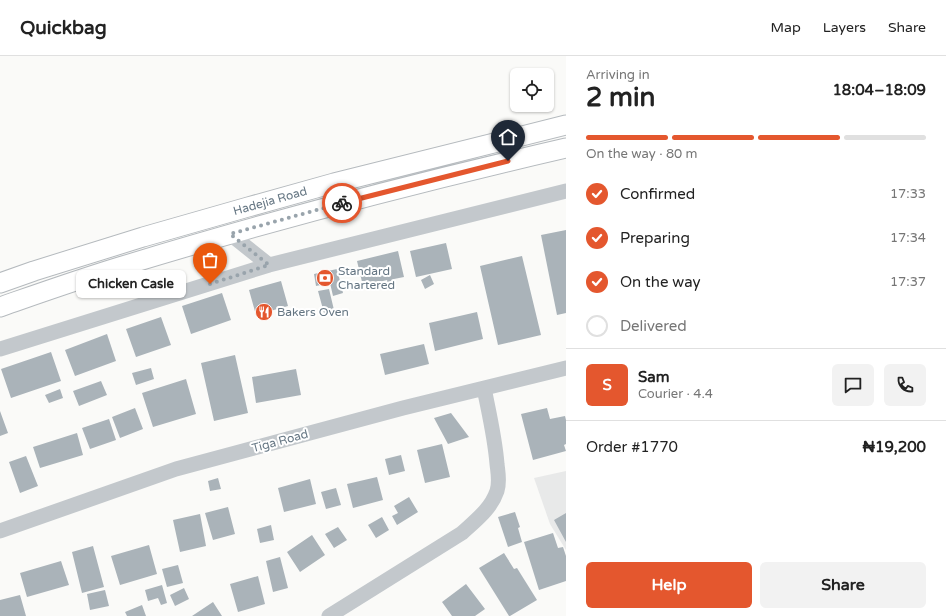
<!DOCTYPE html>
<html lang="en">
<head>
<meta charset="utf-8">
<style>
	:root { --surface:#fff; --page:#f2f2f2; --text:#222; --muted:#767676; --line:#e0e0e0; --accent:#e4572e }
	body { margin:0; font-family:"Varela Round",sans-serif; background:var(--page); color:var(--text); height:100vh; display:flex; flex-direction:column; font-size:15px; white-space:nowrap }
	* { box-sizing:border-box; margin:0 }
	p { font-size:13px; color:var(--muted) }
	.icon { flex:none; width:22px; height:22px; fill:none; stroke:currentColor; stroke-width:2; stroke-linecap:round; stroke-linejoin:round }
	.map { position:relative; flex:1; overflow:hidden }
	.side { display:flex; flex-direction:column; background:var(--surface); width:380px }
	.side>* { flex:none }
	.buttons { position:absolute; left:510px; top:12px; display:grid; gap:8px }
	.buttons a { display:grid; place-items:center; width:44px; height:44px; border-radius:6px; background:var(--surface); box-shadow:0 1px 3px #0004; font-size:20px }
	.pin { position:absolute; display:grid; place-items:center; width:34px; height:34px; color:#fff; margin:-41px -17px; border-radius:50% 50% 50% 0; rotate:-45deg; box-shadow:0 0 4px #0007 }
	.pin .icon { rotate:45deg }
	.courier { position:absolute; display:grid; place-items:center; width:40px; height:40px; margin:-20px; border:3px solid #e4572e; border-radius:50%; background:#fff; color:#222; box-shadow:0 1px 5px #0007 }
	.bubble { position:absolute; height:28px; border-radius:6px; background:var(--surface); box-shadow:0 1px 3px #0004; font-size:13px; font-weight:700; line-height:28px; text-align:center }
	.headline em { font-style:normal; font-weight:700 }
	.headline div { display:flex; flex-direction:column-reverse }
	.headline { display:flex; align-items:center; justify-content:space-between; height:68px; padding:0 20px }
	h1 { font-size:26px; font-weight:700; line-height:30px }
	.bar { display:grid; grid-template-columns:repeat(4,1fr); gap:6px 4px; align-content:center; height:48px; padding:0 20px }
	.bar i { height:5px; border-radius:3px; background:var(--line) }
	.bar .active { background:var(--accent) }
	.bar p { grid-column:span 4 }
	.line { display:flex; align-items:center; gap:10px; padding:0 20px; border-top:1px solid var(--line) }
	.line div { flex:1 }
	.round { display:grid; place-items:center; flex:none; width:42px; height:42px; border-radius:6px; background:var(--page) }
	ol { padding:0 20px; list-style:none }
	li { display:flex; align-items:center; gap:12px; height:44px }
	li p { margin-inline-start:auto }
	li .icon { padding:4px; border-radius:50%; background:var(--accent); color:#fff; stroke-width:4 }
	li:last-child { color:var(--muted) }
	li i { width:22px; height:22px; border:2px solid var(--line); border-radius:50% }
	.cta { display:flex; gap:8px; margin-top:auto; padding:8px 20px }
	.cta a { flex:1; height:46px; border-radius:6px; background:var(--accent); color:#fff; font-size:16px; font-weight:700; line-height:46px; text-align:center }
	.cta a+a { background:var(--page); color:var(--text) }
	header { display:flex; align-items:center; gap:24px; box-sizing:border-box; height:56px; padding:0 20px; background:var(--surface); border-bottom:1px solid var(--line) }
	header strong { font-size:19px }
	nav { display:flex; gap:22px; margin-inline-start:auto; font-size:14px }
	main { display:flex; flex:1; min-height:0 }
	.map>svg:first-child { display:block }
	.built { fill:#e8e9e9 }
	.building { fill:#aab3b9 }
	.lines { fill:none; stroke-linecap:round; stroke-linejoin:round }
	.major-casing { stroke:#b5babe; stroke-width:21 }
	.minor { stroke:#c3c8cc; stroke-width:15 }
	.major { stroke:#fff; stroke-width:19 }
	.done { stroke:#99a4ac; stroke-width:4; stroke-dasharray:0 7.2 }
	.route { stroke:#e4572e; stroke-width:5 }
	.labels { text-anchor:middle; stroke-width:4; stroke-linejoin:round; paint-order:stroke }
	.street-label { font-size:12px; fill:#657683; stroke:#fff }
	.poi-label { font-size:12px; fill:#657683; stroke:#fff; text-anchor:start }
</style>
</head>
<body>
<header>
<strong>Quickbag</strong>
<nav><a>Map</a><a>Layers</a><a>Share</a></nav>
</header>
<main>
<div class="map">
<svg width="566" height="560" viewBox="0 0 566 560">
	<rect width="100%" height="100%" fill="#fafaf8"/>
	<path class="built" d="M566,415V494L550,468L534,422Z"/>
	<path class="building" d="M566,174V257L557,259L541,179Z
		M446,187L452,213L416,221L410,195Z
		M398,195L404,221L394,223L396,230L389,232L387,224L363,230L357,205Z
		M522,200L541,279L498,289L480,210Z
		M337,213L343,237L333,240L330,227L316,230L314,218Z
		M430,219L434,228L425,233L421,224Z
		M281,225L288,250L256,259L249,234Z
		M329,233L334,254L324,257L318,235Z
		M222,237L231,264L191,278L182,250Z
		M477,256L483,283L435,295L429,267Z
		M161,261L171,289L136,301L126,273Z
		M107,278L116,305L75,320L65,294Z
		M424,288L429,308L385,319L380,298Z
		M51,296L61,325L11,342L1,313Z
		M235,299L248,357L214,365L201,307Z
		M151,312L154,323L136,329L132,317Z
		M296,313L301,339L256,347L252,321Z
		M186,323L196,358L153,371L142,337Z
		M101,325L107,339L79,350L73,335Z
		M60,333L63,342L49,347L45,339Z
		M135,352L143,373L120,382L112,361Z
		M547,352L550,363L565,360L566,364V388L564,389L566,395L533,404L521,358Z
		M0,355L8,377L0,380Z
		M451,357L469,381L448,388L434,362Z
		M109,363L116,384L90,393L82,372Z
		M77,377L83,399L40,412L33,391Z
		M442,388L450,421L425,427L417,394Z
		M401,399L405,415L389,419L385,403Z
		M26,400L38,430L20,437L9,406Z
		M377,421L383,444L353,452L347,428Z
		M218,422L221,433L210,435L208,425Z
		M310,423L316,448L284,456L278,432Z
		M336,432L341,449L326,453L321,436Z
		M409,441L418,456L397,469L392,460L398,457L394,450Z
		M228,451L235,478L213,484L205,457Z
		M515,456L520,471L518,472L522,486L508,491L498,461Z
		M566,457V486L554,464Z
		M200,458L206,490L180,496L173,464Z
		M382,461L389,474L376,482L368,469Z
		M271,469L274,484L260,487L257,473Z
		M338,471L347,484L334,492L325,478Z
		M553,477L558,492L563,491L566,500V525L539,534L524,486Z
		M312,479L325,499L300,516L287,496Z
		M149,489L157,518L120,529L111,500Z
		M93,490L104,531L82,537L72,496Z
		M504,497L514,513L517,512L537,544L510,560H509L479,512Z
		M280,501L288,532L273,536L266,505Z
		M61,505L69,529L27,541L20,517Z
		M178,509L183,527L167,531L162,513Z
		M258,520L265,548L238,556L230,528Z
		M466,528L485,553L475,560H452L442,546Z
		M162,529L167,547L161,549L158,542L148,545L145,534Z
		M184,532L189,543L175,550L170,539Z
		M105,534L109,550L90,554L87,538Z
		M20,539L26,560H0V544Z
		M213,546L222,560H192Z
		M142,549L146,560H127L125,556Z"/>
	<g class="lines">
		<defs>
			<path id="major" d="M0,227L34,215L143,181L248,151L334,127L566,69
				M0,251C43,236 85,221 129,208C273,164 419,126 566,92"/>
		</defs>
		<use href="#major" class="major-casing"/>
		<path class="minor" d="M230,178L269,209
			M0,293L269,209L566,135
			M0,475L176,413L403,352L566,312
			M329,560L462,477C475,465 491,453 497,435C500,426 498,417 497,408C495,382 489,357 484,332"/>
		<use href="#major" class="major"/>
	</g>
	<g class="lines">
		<path class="done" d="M210,228L269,209L230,178L342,147"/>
		<path class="route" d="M342,147L508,105"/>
	</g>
	<defs>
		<symbol id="bank-disc" viewBox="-11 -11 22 22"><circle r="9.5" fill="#e4572e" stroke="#fff"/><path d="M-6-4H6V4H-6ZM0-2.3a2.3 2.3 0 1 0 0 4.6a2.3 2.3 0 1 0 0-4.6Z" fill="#fff"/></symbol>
		<symbol id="restaurant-disc" viewBox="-11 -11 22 22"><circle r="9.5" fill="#e4572e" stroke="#fff"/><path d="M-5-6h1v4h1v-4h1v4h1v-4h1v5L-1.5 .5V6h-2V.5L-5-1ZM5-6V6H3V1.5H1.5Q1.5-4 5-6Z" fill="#fff"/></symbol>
	</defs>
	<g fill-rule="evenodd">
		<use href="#bank-disc" x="315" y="212" width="20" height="20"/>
		<use href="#restaurant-disc" x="254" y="246" width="20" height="20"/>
	</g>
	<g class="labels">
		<g class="street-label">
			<text transform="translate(270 145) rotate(-16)" y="4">Hadejia Road</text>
			<text transform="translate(280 385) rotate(-15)" y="4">Tiga Road</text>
		</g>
		<g class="poi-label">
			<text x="338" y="219">Standard<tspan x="338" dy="14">Chartered</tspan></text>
			<text x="277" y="260">Bakers Oven</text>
		</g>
	</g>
</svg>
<div class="buttons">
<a><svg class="icon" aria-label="locate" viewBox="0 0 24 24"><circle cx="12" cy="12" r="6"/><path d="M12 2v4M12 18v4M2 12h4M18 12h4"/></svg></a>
</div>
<div class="pin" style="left:210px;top:228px;background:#ea580c"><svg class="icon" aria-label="bag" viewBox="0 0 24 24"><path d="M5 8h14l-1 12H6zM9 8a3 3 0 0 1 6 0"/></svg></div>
<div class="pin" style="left:508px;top:105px;background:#1f2937"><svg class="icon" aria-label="home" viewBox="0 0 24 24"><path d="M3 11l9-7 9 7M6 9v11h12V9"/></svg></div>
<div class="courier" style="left:342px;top:147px"><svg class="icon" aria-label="bike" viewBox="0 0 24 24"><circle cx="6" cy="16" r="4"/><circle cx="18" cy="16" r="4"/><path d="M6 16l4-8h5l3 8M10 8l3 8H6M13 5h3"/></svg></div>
<div class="bubble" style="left:76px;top:214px;width:110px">Chicken Casle</div>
</div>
<section class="side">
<div class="headline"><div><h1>2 min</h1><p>Arriving in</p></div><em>18:04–18:09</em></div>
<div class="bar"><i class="active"></i><i class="active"></i><i class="active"></i><i></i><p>On the way · 80 m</p></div>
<ol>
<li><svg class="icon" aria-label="check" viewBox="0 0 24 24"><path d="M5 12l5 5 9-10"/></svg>Confirmed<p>17:33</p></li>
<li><svg class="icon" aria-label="check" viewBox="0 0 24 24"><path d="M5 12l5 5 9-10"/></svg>Preparing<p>17:34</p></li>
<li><svg class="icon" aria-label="check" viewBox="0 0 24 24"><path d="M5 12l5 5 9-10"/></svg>On the way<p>17:37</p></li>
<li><i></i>Delivered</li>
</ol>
<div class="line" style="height:72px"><b class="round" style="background:var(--accent);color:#fff">S</b><div><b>Sam</b><p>Courier · 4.4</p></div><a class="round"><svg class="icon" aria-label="chat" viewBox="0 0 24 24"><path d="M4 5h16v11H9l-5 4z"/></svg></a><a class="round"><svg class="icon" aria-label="phone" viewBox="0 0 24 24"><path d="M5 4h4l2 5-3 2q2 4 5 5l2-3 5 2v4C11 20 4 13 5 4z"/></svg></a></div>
<div class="line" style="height:52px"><div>Order #1770</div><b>₦19,200</b></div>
<div class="cta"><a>Help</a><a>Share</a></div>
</section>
</main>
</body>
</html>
